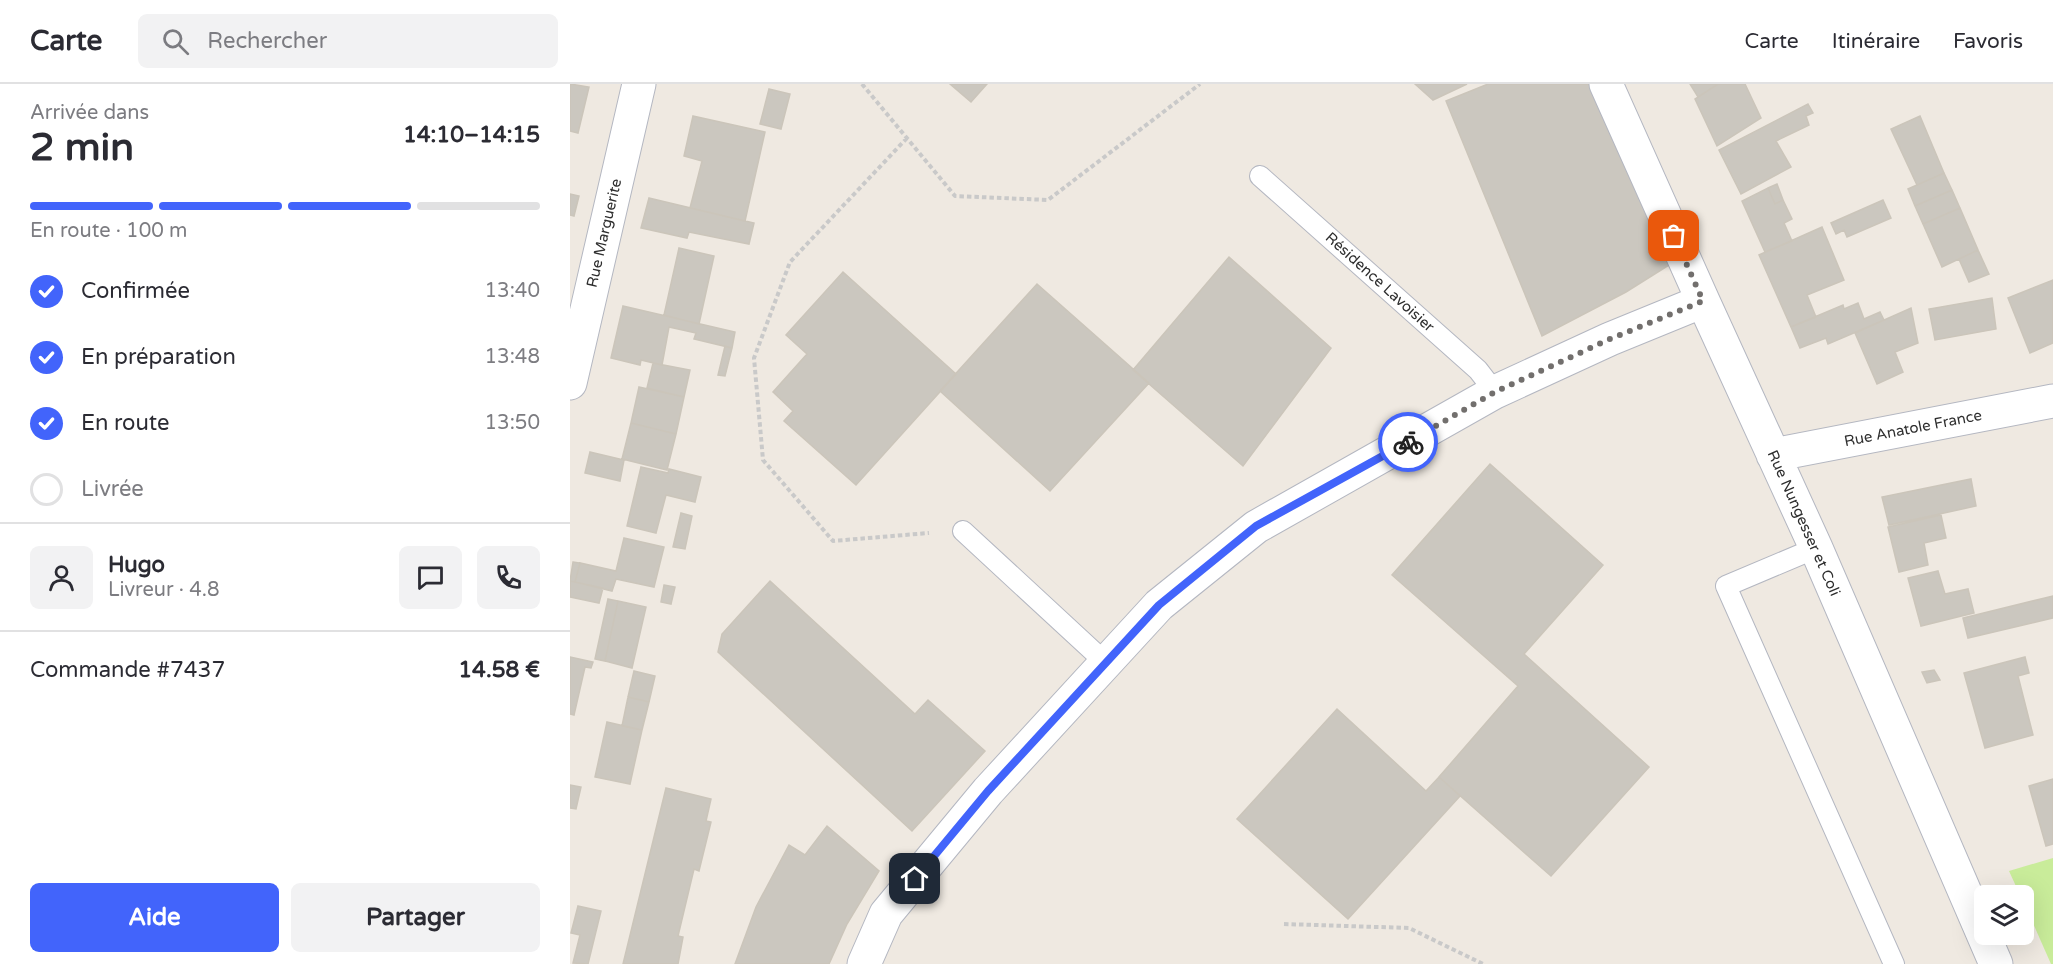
<!DOCTYPE html>
<html lang="fr">
<head>
<meta charset="utf-8">
<style>
	:root { --surface:#fff; --page:#f2f2f3; --text:#2b2b33; --muted:#7c7c81; --line:#e1e1e2; --accent:#4264fb }
	body { margin:0; font-family:"Varela Round",sans-serif; background:var(--page); color:var(--text); height:100vh; display:flex; flex-direction:column; font-size:22px; white-space:nowrap }
	* { box-sizing:border-box; margin:0 }
	p { font-size:20px; color:var(--muted) }
	.icon { flex:none; width:33px; height:33px; fill:none; stroke:currentColor; stroke-width:2; stroke-linecap:round; stroke-linejoin:round }
	.map { position:relative; flex:1; overflow:hidden }
	.drawer { display:flex; flex-direction:column; background:var(--surface); width:570px }
	.drawer>* { flex:none }
	.fabs { position:absolute; left:1404px; top:801px; display:grid; gap:12px }
	.fabs a { display:grid; place-items:center; width:60px; height:60px; border-radius:9px; background:var(--surface); box-shadow:0 6px 24px #0002; font-size:30px }
	.pin { position:absolute; display:grid; place-items:center; width:51px; height:51px; color:#fff; margin:-26px; border-radius:12px; box-shadow:0 3px 9px #0006 }
	.courier { position:absolute; display:grid; place-items:center; width:60px; height:60px; margin:-30px; border:4px solid #4264fb; border-radius:50%; background:#fff; color:#222; box-shadow:0 2px 8px #0007 }
	.summary em { font-style:normal; font-weight:700 }
	.summary div { display:flex; flex-direction:column-reverse }
	.summary { display:flex; align-items:center; justify-content:space-between; height:102px; padding:0 30px }
	h1 { font-size:39px; font-weight:700; line-height:45px }
	.bar { display:grid; grid-template-columns:repeat(4,1fr); gap:9px 6px; align-content:center; height:72px; padding:0 30px }
	.bar i { height:8px; border-radius:4px; background:var(--line) }
	.bar .selected { background:var(--accent) }
	.bar p { grid-column:span 4 }
	.line { display:flex; align-items:center; gap:15px; padding:0 30px; border-top:2px solid var(--line) }
	.line div { flex:1 }
	.round { display:grid; place-items:center; flex:none; width:63px; height:63px; border-radius:9px; background:var(--page) }
	ol { padding:0 30px; list-style:none }
	li { display:flex; align-items:center; gap:18px; height:66px }
	li p { margin-inline-start:auto }
	li .icon { padding:6px; border-radius:50%; background:var(--accent); color:#fff; stroke-width:4 }
	li:last-child { color:var(--muted) }
	li i { width:33px; height:33px; border:3px solid var(--line); border-radius:50% }
	.action { display:flex; gap:12px; margin-top:auto; padding:12px 30px }
	.action a { flex:1; height:69px; border-radius:9px; background:var(--accent); color:#fff; font-size:24px; font-weight:700; line-height:69px; text-align:center }
	.action a+a { background:var(--page); color:var(--text) }
	header { display:flex; align-items:center; gap:36px; box-sizing:border-box; height:84px; padding:0 30px; background:var(--surface); border-bottom:2px solid var(--line) }
	header strong { font-size:28px }
	nav { display:flex; gap:33px; margin-inline-start:auto; font-size:21px }
	.search { width:420px; height:54px; background:var(--page); display:flex; align-items:center; gap:15px; box-sizing:border-box; padding:0 21px; border-radius:9px; color:var(--muted); font-size:22px }
	main { display:flex; flex:1; min-height:0 }
	.map>svg:first-child { display:block }
	.pitch { fill:#c9ec9a }
	.building { fill:#cbc7bf; stroke:#cbc5ba; stroke-width:1.5 }
	.lines { fill:none; stroke-linecap:round; stroke-linejoin:round }
	.service-casing { stroke:#b4b7c1; stroke-width:22 }
	.minor-casing { stroke:#b4b7c1; stroke-width:35 }
	.path { stroke:#c9c9c9; stroke-width:4; stroke-dasharray:4.5 3; stroke-linecap:butt }
	.service { stroke:#fff; stroke-width:20 }
	.minor { stroke:#fff; stroke-width:33 }
	.done { stroke:#726f6d; stroke-width:6; stroke-dasharray:0 10.8 }
	.route { stroke:#4264fb; stroke-width:8 }
	.labels { text-anchor:middle; stroke-width:4.5; stroke-linejoin:round; paint-order:stroke }
	.street-label { font-size:15px; fill:#2e2e2e; stroke:#fff }
</style>
</head>
<body>
<header>
<strong>Carte</strong>
<div class="search"><svg class="icon" aria-label="search" viewBox="0 0 24 24"><circle cx="10" cy="10" r="6"/><path d="M15 15l6 6"/></svg>Rechercher</div>
<nav><a>Carte</a><a>Itinéraire</a><a>Favoris</a></nav>
</header>
<main>
<section class="drawer">
<div class="summary"><div><h1>2 min</h1><p>Arrivée dans</p></div><em>14:10–14:15</em></div>
<div class="bar"><i class="selected"></i><i class="selected"></i><i class="selected"></i><i></i><p>En route · 100 m</p></div>
<ol>
<li><svg class="icon" aria-label="check" viewBox="0 0 24 24"><path d="M5 12l5 5 9-10"/></svg>Confirmée<p>13:40</p></li>
<li><svg class="icon" aria-label="check" viewBox="0 0 24 24"><path d="M5 12l5 5 9-10"/></svg>En préparation<p>13:48</p></li>
<li><svg class="icon" aria-label="check" viewBox="0 0 24 24"><path d="M5 12l5 5 9-10"/></svg>En route<p>13:50</p></li>
<li><i></i>Livrée</li>
</ol>
<div class="line" style="height:108px"><a class="round"><svg class="icon" aria-label="person" viewBox="0 0 24 24"><circle cx="12" cy="8" r="4"/><path d="M4 21q1-7 8-7t8 7"/></svg></a><div><b>Hugo</b><p>Livreur · 4.8</p></div><a class="round"><svg class="icon" aria-label="chat" viewBox="0 0 24 24"><path d="M4 5h16v11H9l-5 4z"/></svg></a><a class="round"><svg class="icon" aria-label="phone" viewBox="0 0 24 24"><path d="M5 4h4l2 5-3 2q2 4 5 5l2-3 5 2v4C11 20 4 13 5 4z"/></svg></a></div>
<div class="line" style="height:78px"><div>Commande #7437</div><b>14.58 €</b></div>
<div class="action"><a>Aide</a><a>Partager</a></div>
</section>
<div class="map">
<svg width="1483" height="880" viewBox="0 0 1483 880">
	<rect width="100%" height="100%" fill="#efe9e1"/>
	<path class="pitch" d="M1483,774V880H1481L1454,819V812L1450,811L1439,787Z"/>
	<path class="building" d="M0,0L19,3L8,49L0,47Z
		M380,0H417L401,18Z
		M845,0H897L863,16Z
		M918,0H1022L1104,178L1056,208L972,252L876,17Z
		M1120,0H1148L1128,13Z
		M1148,0H1175L1191,34L1147,62L1125,15Z
		M199,5L220,10L211,45L190,40Z
		M1238,20L1243,29L1236,32L1239,41L1206,57L1221,83L1171,110L1149,66Z
		M123,32L195,48L175,137L120,124L132,77L114,72Z
		M1350,32L1374,89L1347,101L1321,45Z
		M1374,89L1382,106L1345,122L1338,105Z
		M1207,100L1213,116L1205,120L1198,104Z
		M1198,104L1205,120L1213,116L1222,135L1214,139L1222,157L1195,168L1172,117Z
		M1382,106L1390,124L1353,140L1345,122Z
		M0,110L9,112L4,132L0,131Z
		M79,114L184,139L179,160L119,148L117,154L71,144Z
		M1313,116L1321,134L1277,153L1274,146L1266,150L1261,139Z
		M1390,124L1408,166L1372,183L1353,140Z
		M1252,143L1274,196L1237,211L1246,233L1221,243L1189,171Z
		M109,164L144,172L129,240L94,231Z
		M1408,166L1419,190L1399,198L1389,175Z
		M659,173L761,264L673,382L563,286Z
		M273,188L386,290L286,401L214,337L223,327L203,308L237,270L216,251Z
		M1483,196V259L1460,269L1438,214Z
		M467,200L579,299L480,407L370,307Z
		M1422,214L1426,245L1365,256L1359,225Z
		M1288,219L1294,235L1310,228L1314,236L1258,260L1256,254L1230,264L1221,243L1273,221L1274,225Z
		M53,222L165,248L162,264L124,255L126,249L99,243L92,281L71,276L70,281L41,274Z
		M1341,224L1348,259L1325,268L1333,288L1307,300L1285,249Z
		M155,262L162,264L155,292L148,291Z
		M83,279L120,286L114,313L77,304Z
		M69,303L114,313L106,350L61,339Z
		M61,339L106,350L97,386L52,375Z
		M20,368L54,376L50,397L15,389Z
		M920,380L1033,481L954,570L1079,683L981,792L869,693L948,602L822,491Z
		M71,383L98,389L99,385L131,393L125,418L96,411L86,449L57,442Z
		M1401,395L1406,422L1319,441L1312,413Z
		M111,429L122,432L115,465L103,463Z
		M1371,431L1376,454L1354,459L1358,481L1329,488L1318,443Z
		M54,454L94,463L84,503L46,495L42,507L5,498L10,479L46,487Z
		M3,478L10,479L5,498L0,497Z
		M1368,487L1375,510L1398,505L1404,529L1351,542L1338,494Z
		M0,497L33,504L29,519L0,513Z
		M200,497L345,630L358,616L415,667L342,747L148,568L152,550Z
		M94,501L105,503L101,520L91,518Z
		M1483,512V534L1398,554L1393,534Z
		M38,515L48,517L35,577L25,575Z
		M48,517L76,523L62,584L35,577Z
		M0,573L23,578L21,584L15,583L4,631L0,630Z
		M1455,573L1459,589L1448,592L1463,651L1415,664L1394,589Z
		M1364,586L1370,596L1357,599L1352,588Z
		M64,587L85,592L79,618L58,613Z
		M58,613L79,618L72,646L52,642Z
		M767,625L856,707L869,693L890,712L778,835L667,735Z
		M37,638L72,646L60,700L25,693Z
		M1483,695V760L1476,762L1459,702Z
		M0,701L11,703L6,725L0,724Z
		M96,704L141,715L136,737L141,738L129,787L124,785L108,852L113,853L108,880H53Z
		M257,742L309,787L277,840L259,880H165L186,823L219,761L235,771Z
		M8,822L31,827L18,880L3,879L10,851L1,849Z"/>
	<g class="lines">
		<defs>
			<path id="service" d="M690,92L908,286L925,308
				M393,447L537,580
				M1246,464L1156,502L1324,880"/>
			<path id="minor" d="M1036,0L1133,217L1246,464L1426,880
				M0,299L69,0
				M1203,371L1483,317
				M294,880L316,830L418,707L589,521L686,443L925,308L1040,255L1133,217"/>
		</defs>
		<use href="#service" class="service-casing"/>
		<use href="#minor" class="minor-casing"/>
		<path class="path" d="M292,0L385,112L478,116L630,0
			M337,54L220,178L184,274L193,376L263,457L359,449
			M714,840L839,844L913,880"/>
		<use href="#service" class="service"/>
		<use href="#minor" class="minor"/>
	</g>
	<g class="lines">
		<path class="done" d="M838,358L925,308L1040,255L1133,217L1104,152"/>
		<path class="route" d="M345,795L418,707L589,521L686,442L838,358"/>
	</g>
	<g class="labels">
		<g class="street-label">
			<text transform="translate(34 149) rotate(-77)" y="5">Rue Marguerite</text>
			<text transform="translate(810 198) rotate(42)" y="5">Résidence Lavoisier</text>
			<text transform="translate(1343 344) rotate(-11)" y="5">Rue Anatole France</text>
			<text transform="translate(1234 439) rotate(66)" y="5">Rue Nungesser et Coli</text>
		</g>
	</g>
</svg>
<div class="fabs">
<a><svg class="icon" aria-label="layers" viewBox="0 0 24 24"><path d="M12 4l9 5-9 5-9-5zM3 14l9 5 9-5"/></svg></a>
</div>
<div class="pin" style="left:1104px;top:152px;background:#ea580c"><svg class="icon" aria-label="bag" viewBox="0 0 24 24"><path d="M5 8h14l-1 12H6zM9 8a3 3 0 0 1 6 0"/></svg></div>
<div class="pin" style="left:345px;top:795px;background:#1f2937"><svg class="icon" aria-label="home" viewBox="0 0 24 24"><path d="M3 11l9-7 9 7M6 9v11h12V9"/></svg></div>
<div class="courier" style="left:838px;top:358px"><svg class="icon" aria-label="bike" viewBox="0 0 24 24"><circle cx="6" cy="16" r="4"/><circle cx="18" cy="16" r="4"/><path d="M6 16l4-8h5l3 8M10 8l3 8H6M13 5h3"/></svg></div>
</div>
</main>
</body>
</html>
